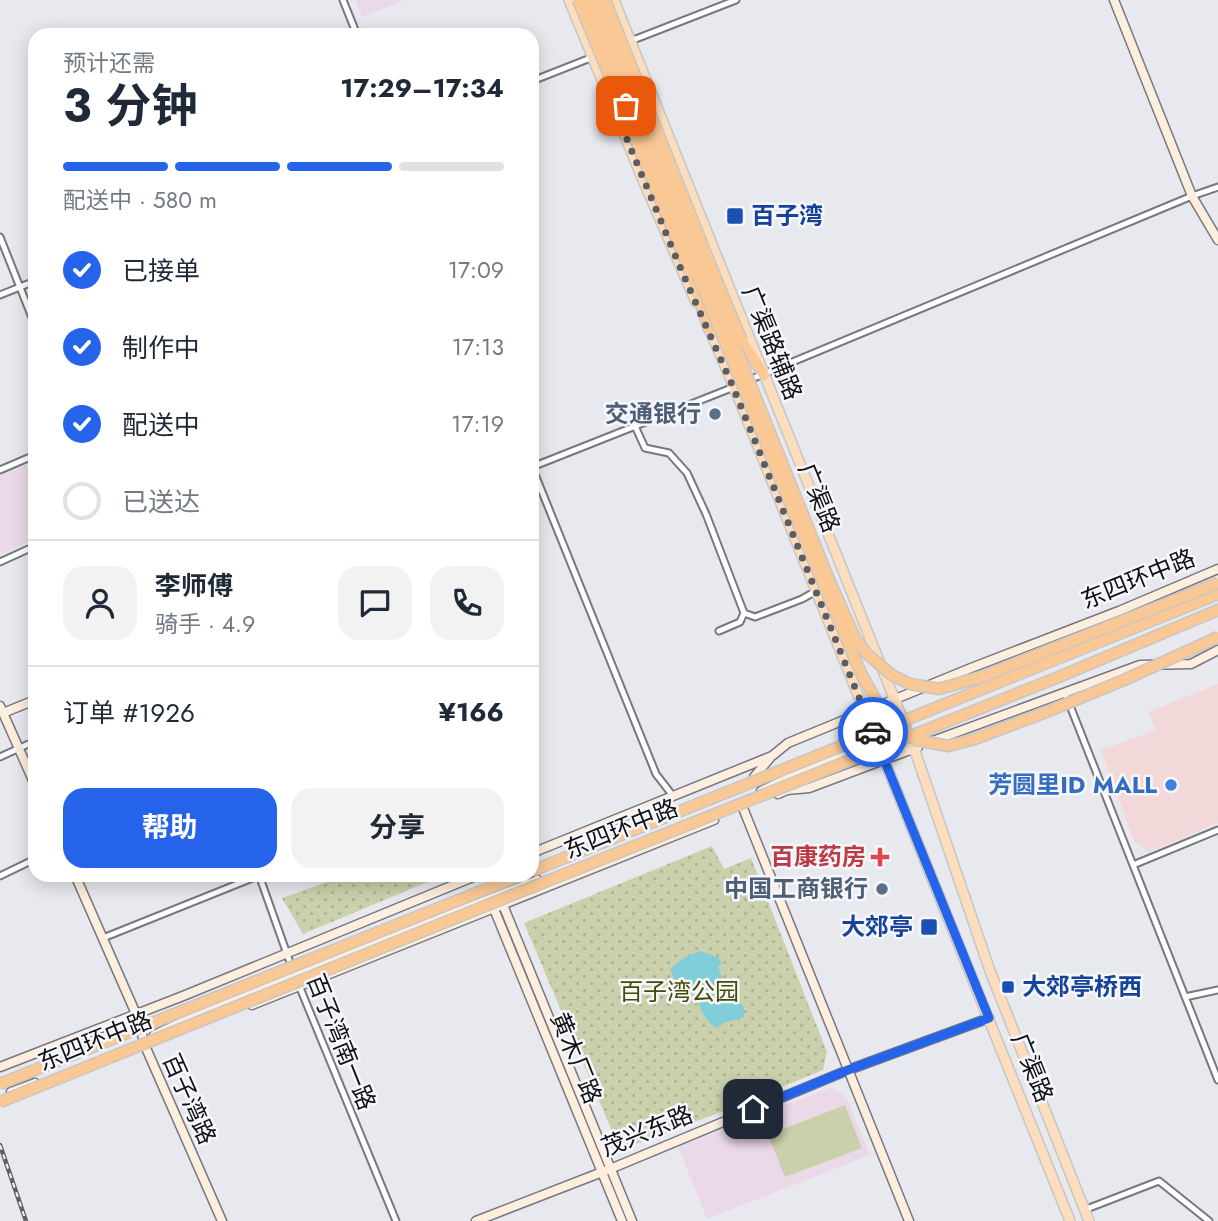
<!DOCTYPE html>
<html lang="zh">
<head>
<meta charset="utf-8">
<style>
	:root { --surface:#fff; --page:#f2f2f3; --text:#1f2937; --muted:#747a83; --line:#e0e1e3; --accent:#2563eb }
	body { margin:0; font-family:Jost,"Noto Sans SC",sans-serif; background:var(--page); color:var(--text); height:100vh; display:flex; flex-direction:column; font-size:26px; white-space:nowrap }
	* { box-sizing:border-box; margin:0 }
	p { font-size:23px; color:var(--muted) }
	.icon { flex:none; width:38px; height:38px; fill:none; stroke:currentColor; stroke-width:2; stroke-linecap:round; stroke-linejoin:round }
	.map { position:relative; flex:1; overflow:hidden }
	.sheet { position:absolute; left:28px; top:28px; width:511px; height:854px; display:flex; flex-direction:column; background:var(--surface); border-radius:21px; box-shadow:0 4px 18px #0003 }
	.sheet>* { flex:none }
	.pin { position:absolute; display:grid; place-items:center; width:60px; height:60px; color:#fff; margin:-30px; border-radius:14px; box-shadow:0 4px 10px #0006 }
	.courier { position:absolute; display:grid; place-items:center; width:70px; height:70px; margin:-35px; border:5px solid #2563eb; border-radius:50%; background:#fff; color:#222; box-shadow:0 2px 9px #0007 }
	.summary em { font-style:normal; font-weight:700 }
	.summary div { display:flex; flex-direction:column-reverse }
	.summary { display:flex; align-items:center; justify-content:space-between; height:119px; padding:0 35px }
	h1 { font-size:46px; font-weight:700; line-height:52px }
	.bar { display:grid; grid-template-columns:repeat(4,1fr); gap:10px 7px; align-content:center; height:84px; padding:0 35px }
	.bar i { height:9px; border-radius:5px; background:var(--line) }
	.bar .active { background:var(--accent) }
	.bar p { grid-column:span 4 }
	.line { display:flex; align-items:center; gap:18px; padding:0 35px; border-top:2px solid var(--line) }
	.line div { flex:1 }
	.round { display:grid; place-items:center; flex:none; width:74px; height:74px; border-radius:21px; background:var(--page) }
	ol { padding:0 35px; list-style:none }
	li { display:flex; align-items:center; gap:21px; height:77px }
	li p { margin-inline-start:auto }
	li .icon { padding:7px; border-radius:50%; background:var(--accent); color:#fff; stroke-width:4 }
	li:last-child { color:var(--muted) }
	li i { width:38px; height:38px; border:4px solid var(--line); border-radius:50% }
	.primary-button { display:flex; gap:14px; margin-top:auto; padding:14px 35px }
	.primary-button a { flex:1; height:80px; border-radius:21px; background:var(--accent); color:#fff; font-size:28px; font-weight:700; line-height:80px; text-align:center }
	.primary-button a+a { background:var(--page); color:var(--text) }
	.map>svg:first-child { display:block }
	.commercial { fill:#f3d8d9 }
	.education { fill:#ebd9ea }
	.park { fill:url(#park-dots) }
	.pitch { fill:#cbd0ac }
	.water { fill:#80ced9 }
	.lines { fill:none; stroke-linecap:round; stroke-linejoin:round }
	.street-casing { stroke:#77787d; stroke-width:9 }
	.secondary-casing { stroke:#77787d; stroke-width:11 }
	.primary-casing { stroke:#c6c6c6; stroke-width:12 }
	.highway-casing { stroke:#c6c6c6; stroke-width:13 }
	.street { stroke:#fff; stroke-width:5 }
	.secondary { stroke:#feeedf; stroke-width:8 }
	.primary { stroke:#fcdebf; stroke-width:9 }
	.highway { stroke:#fac895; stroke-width:10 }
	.rail-casing { stroke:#5f5f63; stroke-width:4.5 }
	.rail { stroke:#f5f7fc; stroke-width:2; stroke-dasharray:5; stroke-linecap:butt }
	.highway-bridge-casing { stroke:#c6c6c6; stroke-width:13; stroke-linecap:butt }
	.highway-bridge { stroke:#fac895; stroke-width:10 }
	.done { stroke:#5c5d60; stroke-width:7; stroke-dasharray:0 12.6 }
	.route { stroke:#2563eb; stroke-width:9 }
	.transit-dot { fill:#1a4fb4; stroke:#f5f7fc; stroke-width:2.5 }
	.service-dot { fill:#5c6f8a; stroke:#f5f7fc; stroke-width:2.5 }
	.shop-dot { fill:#3f7fe0; stroke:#f5f7fc; stroke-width:2.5 }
	.health-dot { fill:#e0444e; stroke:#f5f7fc; stroke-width:2.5 }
	.labels { text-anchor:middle; stroke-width:5; stroke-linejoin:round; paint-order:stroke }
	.transit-label { font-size:24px; font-weight:bold; fill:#164399; stroke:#f5f7fc; text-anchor:start }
	.street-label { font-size:24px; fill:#111113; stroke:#f5f7fc }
	.service-label { font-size:24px; font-weight:bold; fill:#4e5e75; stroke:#f5f7fc; text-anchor:end }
	.shop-label { font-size:24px; font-weight:bold; fill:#366cbe; stroke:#f5f7fc; text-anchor:end }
	.health-label { font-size:24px; font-weight:bold; fill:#be3a42; stroke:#f5f7fc; text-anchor:end }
	.park-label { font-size:24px; fill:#464b03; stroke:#f5f7fc }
</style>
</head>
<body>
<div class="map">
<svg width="1218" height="1221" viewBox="0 0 1218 1221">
	<defs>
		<pattern id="park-dots" width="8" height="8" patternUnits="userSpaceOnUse" patternTransform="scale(1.75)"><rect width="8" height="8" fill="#cbd0ac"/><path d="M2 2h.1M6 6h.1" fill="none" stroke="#adb293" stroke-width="1.8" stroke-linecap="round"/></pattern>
	</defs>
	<rect width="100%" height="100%" fill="#e8e9ef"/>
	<path class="commercial" d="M1218,684V823L1149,852L1134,841L1101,750L1156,730L1148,712Z"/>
	<path class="education" d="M355,0H405L362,17Z
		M26,465L35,487V539L0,555V476Z
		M832,1087L847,1098L870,1155L707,1219L678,1147Z"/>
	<path class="park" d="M712,846L724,869L751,858L827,1052L823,1070L721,1112L620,1150L524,923Z
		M346,875H444L303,934L282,898Z"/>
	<path class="pitch" d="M845,1105L862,1148L785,1177L768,1135Z"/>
	<path class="water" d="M699,951L717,957L722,963L718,967L726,988L734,999L738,1000L744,1007V1017L723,1023L717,1028C702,1021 698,1000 694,985C688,977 684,981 675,981L670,969L684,958Z"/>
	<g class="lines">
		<defs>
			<path id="street" d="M343,0L357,35
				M628,42L736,0
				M532,81L593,57
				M0,237L35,325
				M0,295L35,281
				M749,380L1192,196L1218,187
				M635,426L645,448L669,453L687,473L706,514L744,613L740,622L719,631
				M31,457L35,467
				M532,467L734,387
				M532,467L656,774L673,796
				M0,470L35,455
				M0,562L35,546
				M744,613L755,617L802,599L816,591
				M1065,693L1218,1080
				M0,757L35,741
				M1133,865L1218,830
				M259,875L292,968
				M0,876L35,859
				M103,938L260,875
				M298,983L396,1221
				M1185,997L1218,990
				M1084,1210L1159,1181L1209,1221"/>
			<path id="secondary" d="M1114,0L1192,196L1218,240
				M0,706L35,785
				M3,713L35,700
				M930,742L1140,665L1191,664L1218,650
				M754,777L770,758
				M761,791L817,764L876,740L895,728
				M778,794L787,790L809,788L918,747
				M743,808L909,1221
				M532,853L772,756L788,743L971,668L1119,611L1218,569
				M75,875L136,1014L146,1048L222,1221
				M503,905L632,1221
				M494,909L622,1221
				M252,1005L714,820
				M154,1035L217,1005L538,880
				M0,1067L183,996L478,875
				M11,1092L35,1083
				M476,1221L610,1169L848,1070L989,1018"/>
			<path id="primary" d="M569,0L643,180L696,302
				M614,0L914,748L990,971L1089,1221
				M707,324L734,387L1070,1221
				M877,707C885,729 886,730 906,743"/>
			<path id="highway" d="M690,272L709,329
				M742,341L764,375
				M1054,660L1218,594
				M1061,676L1218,610"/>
		</defs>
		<use href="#street" class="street-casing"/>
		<use href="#secondary" class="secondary-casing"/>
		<use href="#primary" class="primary-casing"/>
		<use href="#highway" class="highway-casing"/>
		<use href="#street" class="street"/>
		<use href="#secondary" class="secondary"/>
		<use href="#primary" class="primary"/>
		<use href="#highway" class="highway"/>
		<defs>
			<path id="rail" d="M0,1145L26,1221"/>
		</defs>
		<use href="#rail" class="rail-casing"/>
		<use href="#rail" class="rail"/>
		<defs>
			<path id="highway-bridge" d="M578,0L690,272
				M587,0L801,531L860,671L883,713L916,740L948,746L975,739L1049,711L1124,680L1218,637
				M596,0L830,582L855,638L867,654L892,675L910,684L939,689L984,676L1218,583
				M605,0L716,279L742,341
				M532,871L1054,660
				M0,1084L521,875
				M0,1102L510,896L1061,676"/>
		</defs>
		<use href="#highway-bridge" class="highway-bridge-casing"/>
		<use href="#highway-bridge" class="highway-bridge"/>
	</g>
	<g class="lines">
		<path class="done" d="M626,106L618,118L683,274L733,387L873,732"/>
		<path class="route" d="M753,1109L848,1070L989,1018L873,732"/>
	</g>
	<g class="transit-dot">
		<rect x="726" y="207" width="18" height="18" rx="3.5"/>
		<rect x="920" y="918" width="18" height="18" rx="3.5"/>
		<rect x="1001" y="980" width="14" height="14" rx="3.5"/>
	</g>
	<g class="service-dot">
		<circle cx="715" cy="414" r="7"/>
		<circle cx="882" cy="889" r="7"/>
	</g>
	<circle class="shop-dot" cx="1171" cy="785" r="7"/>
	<path class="health-dot" d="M876.5 846.5h7v7h7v7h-7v7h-7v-7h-7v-7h7z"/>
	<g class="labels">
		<g class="transit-label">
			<text x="751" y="224">百子湾</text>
			<text x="913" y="935" text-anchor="end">大郊亭</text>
			<text x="1022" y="995">大郊亭桥西</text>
		</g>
		<g class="street-label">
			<text transform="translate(772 343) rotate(68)" y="8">广渠路辅路</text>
			<text transform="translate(819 498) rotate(68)" y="8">广渠路</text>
			<text transform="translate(1138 579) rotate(-22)" y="8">东四环中路</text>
			<text transform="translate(621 829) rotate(-22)" y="8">东四环中路</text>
			<text transform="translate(95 1041) rotate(-22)" y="8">东四环中路</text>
			<text transform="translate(341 1042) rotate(68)" y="8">百子湾南一路</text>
			<text transform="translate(576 1058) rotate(68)" y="8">黄木厂路</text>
			<text transform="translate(1032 1068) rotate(68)" y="8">广渠路</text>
			<text transform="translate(189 1099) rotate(66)" y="8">百子湾路</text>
			<text transform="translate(647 1131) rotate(-22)" y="8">茂兴东路</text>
		</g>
		<g class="service-label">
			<text x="701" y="422">交通银行</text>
			<text x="868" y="897">中国工商银行</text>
		</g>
		<g class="shop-label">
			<text x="1157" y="793">芳圆里ID MALL</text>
		</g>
		<g class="health-label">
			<text x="866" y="865">百康药房</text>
		</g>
		<g class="park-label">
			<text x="679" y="1000">百子湾公园</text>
		</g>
	</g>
</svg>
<div class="pin" style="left:626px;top:106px;background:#ea580c"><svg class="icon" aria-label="bag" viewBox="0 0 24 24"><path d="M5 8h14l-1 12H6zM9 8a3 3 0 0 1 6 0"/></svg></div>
<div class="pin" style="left:753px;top:1109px;background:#1f2937"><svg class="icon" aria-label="home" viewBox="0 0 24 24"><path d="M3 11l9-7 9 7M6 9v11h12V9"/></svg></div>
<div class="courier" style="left:873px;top:732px"><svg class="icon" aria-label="car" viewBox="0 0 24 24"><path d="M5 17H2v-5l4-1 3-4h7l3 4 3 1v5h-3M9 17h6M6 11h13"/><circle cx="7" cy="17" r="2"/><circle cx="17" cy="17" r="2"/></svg></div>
<section class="sheet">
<div class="summary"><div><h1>3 分钟</h1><p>预计还需</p></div><em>17:29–17:34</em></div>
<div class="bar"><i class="active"></i><i class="active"></i><i class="active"></i><i></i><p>配送中 · 580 m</p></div>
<ol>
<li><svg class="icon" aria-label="check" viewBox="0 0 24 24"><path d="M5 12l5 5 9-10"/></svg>已接单<p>17:09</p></li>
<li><svg class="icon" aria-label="check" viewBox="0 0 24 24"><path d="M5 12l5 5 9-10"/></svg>制作中<p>17:13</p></li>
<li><svg class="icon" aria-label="check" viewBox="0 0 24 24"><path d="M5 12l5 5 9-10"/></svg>配送中<p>17:19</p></li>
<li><i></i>已送达</li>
</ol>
<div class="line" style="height:126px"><a class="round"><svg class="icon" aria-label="person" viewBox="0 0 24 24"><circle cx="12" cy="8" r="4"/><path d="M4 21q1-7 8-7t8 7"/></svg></a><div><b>李师傅</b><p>骑手 · 4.9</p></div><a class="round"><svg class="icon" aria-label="chat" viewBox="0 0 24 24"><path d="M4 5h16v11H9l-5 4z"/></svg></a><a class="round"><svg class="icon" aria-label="phone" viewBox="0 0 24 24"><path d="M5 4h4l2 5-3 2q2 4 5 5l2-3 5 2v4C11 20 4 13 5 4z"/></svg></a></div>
<div class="line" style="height:91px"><div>订单 #1926</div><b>¥166</b></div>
<div class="primary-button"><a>帮助</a><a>分享</a></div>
</section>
</div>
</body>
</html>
